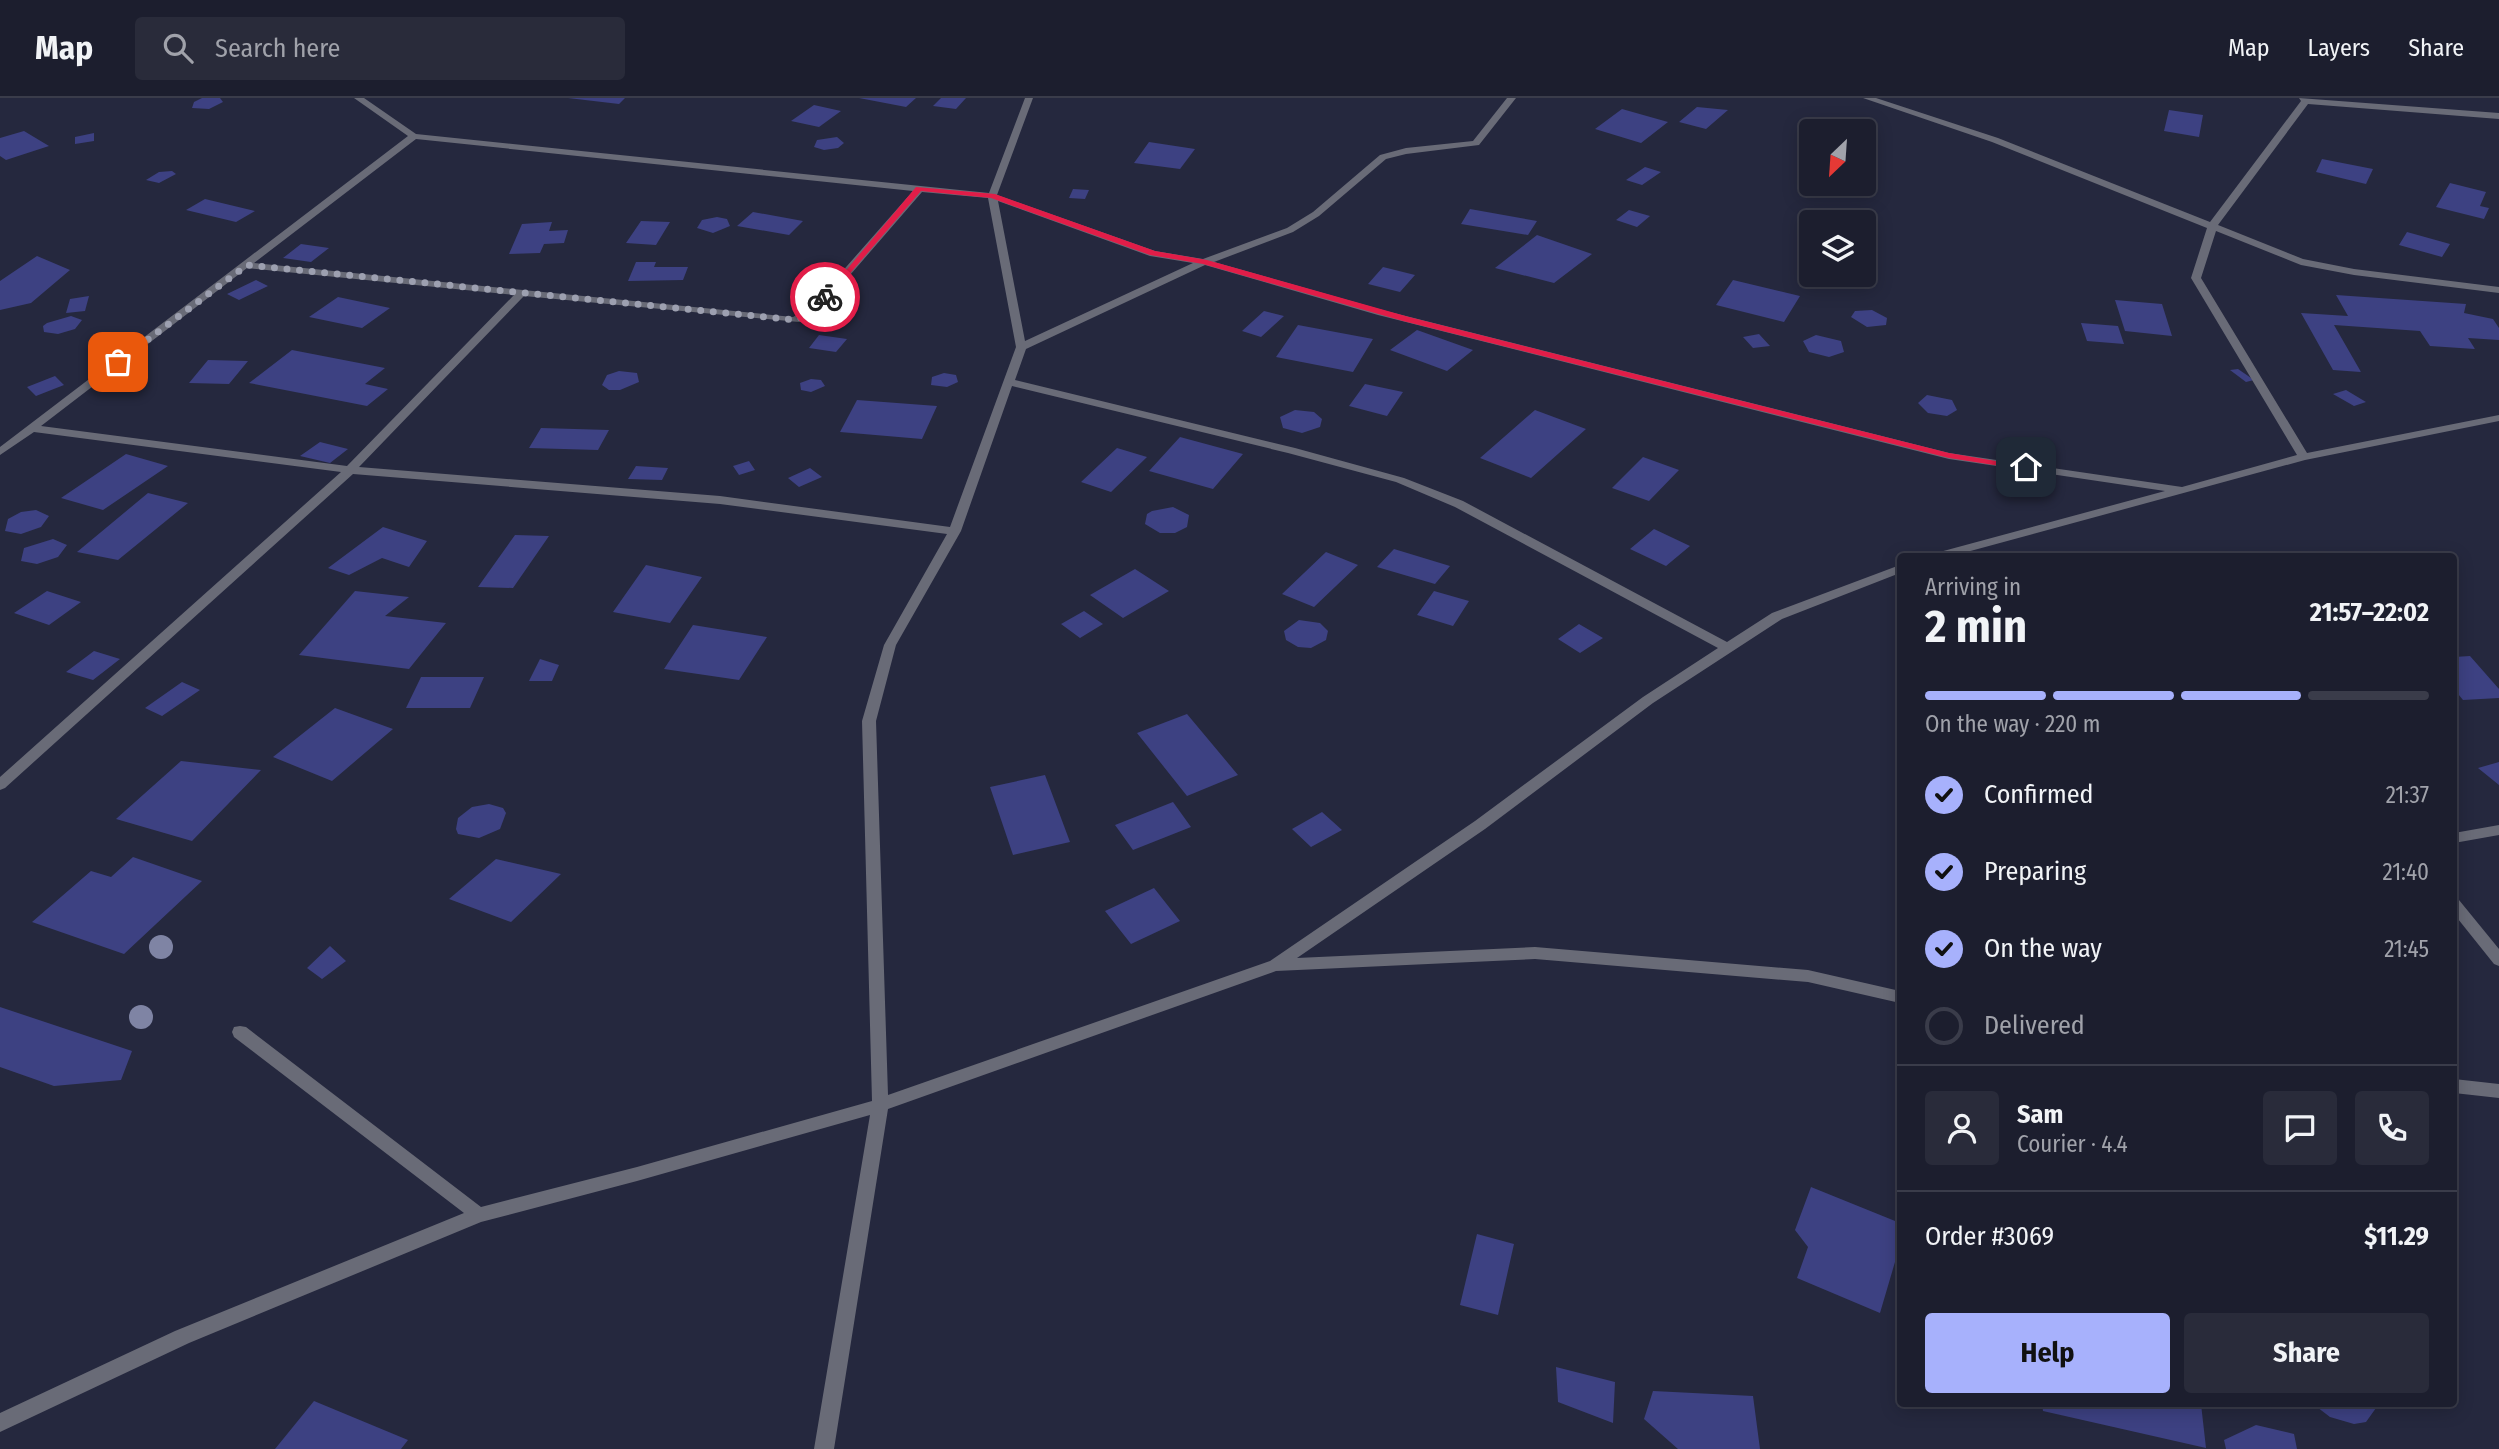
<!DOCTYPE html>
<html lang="en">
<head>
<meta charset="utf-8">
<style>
	:root { --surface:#1c1e2e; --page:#292b3a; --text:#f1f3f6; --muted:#a0a2aa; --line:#3a3c4a; --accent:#a7b1fc }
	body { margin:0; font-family:"Fira Sans Condensed",sans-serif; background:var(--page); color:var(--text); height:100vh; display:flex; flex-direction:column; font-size:26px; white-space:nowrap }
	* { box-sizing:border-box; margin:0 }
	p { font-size:23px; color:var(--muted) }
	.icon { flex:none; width:38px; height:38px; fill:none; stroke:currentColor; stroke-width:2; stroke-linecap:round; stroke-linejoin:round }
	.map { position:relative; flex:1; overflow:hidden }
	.panel { position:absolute; left:1897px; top:455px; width:560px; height:854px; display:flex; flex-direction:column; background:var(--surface); border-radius:7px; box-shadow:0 4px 18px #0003,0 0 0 2px var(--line) }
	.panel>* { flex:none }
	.needle { width:46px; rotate:205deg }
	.buttons { position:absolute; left:1799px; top:21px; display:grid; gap:14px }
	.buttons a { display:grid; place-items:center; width:77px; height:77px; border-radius:7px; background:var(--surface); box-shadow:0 4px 18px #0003,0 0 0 2px var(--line); font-size:35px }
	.pin { position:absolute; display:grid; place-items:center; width:60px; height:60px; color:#fff; margin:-30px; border-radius:14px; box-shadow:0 4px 10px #0006 }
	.courier { position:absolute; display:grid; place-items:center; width:70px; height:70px; margin:-35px; border:5px solid #e11d48; border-radius:50%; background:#fff; color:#222; box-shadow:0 2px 9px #0007 }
	.summary em { font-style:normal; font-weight:700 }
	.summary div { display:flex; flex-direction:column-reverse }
	.summary { display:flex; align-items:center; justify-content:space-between; height:119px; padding:0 28px }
	h1 { font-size:46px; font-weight:700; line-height:52px }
	.bar { display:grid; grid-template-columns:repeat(4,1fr); gap:10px 7px; align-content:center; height:84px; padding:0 28px }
	.bar i { height:9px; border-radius:5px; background:var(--line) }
	.bar .selected { background:var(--accent) }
	.bar p { grid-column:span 4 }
	.line { display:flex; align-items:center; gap:18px; padding:0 28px; border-top:2px solid var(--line) }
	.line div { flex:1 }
	.round { display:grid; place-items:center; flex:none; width:74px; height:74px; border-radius:7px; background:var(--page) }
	ol { padding:0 28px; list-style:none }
	li { display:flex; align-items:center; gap:21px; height:77px }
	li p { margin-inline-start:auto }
	li .icon { padding:7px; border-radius:50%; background:var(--accent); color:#111; stroke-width:4 }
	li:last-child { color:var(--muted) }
	li i { width:38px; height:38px; border:4px solid var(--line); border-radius:50% }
	.cta { display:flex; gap:14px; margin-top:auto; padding:14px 28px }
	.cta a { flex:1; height:80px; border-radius:7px; background:var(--accent); color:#111; font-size:28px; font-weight:700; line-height:80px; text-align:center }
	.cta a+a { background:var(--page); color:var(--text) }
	header { display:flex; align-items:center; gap:42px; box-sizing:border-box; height:98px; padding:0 35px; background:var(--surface); border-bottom:2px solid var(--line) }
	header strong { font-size:33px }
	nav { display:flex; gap:38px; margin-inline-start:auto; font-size:24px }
	.search { width:490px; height:63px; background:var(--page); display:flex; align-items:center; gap:18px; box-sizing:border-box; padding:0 24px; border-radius:7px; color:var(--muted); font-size:26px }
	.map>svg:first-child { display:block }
	.building { fill:#3d4182 }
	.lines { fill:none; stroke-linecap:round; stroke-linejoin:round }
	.street { fill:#696b77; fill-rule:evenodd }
	.tree { fill:#7f84a4 }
	.route { fill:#e11d48 }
	.done { stroke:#9da0b0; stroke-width:7; stroke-dasharray:0 12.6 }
</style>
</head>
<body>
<header>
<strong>Map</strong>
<div class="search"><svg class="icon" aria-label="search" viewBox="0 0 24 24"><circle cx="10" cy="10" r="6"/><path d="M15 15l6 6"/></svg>Search here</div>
<nav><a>Map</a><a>Layers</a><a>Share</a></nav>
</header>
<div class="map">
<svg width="2499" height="1351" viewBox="0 0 2499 1351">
	<rect width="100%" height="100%" fill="#25283e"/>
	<path class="building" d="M202,0H220L223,4L209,11L192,10L194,4Z
		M568,0H625L619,6Z
		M859,0H916L906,9Z
		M941,0H966L956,11L933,8Z
		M814,7L841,13L819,29L791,23Z
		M1697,9L1728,12L1706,31L1679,24Z
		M1622,11L1668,24L1641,45L1595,31Z
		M2169,12L2203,17L2199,39L2164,33Z
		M24,33L49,48L6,62L0,58V40Z
		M94,35V43L75,46V39Z
		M837,39L844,45L838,50L824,52L814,49L817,42Z
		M1149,44L1195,51L1180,71L1134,65Z
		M2322,61L2373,71L2366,86L2316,74Z
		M1645,69L1661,74L1642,87L1626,82Z
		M159,74L172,73L176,76L159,85L146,82Z
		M2450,85L2486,94L2480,108L2489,110L2484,121L2436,109Z
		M1073,91L1089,92L1085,101L1069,100Z
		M205,101L255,113L236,124L186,112Z
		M1470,111L1537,123L1528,137L1461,126Z
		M1629,112L1650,118L1637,129L1616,122Z
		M753,114L803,123L789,137L737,128Z
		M717,119L727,121L730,128L713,135L697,130L702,122Z
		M641,123L670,124L656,147L626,145Z
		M552,124L549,133L568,132L564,145L544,146L540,155L509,156L522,126Z
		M2407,134L2450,146L2442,159L2399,147Z
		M1537,137L1592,156L1554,185L1495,170Z
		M301,146L329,150L311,164L283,160Z
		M37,158L70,172L31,205L0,212V183Z
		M636,164H656L654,169H688L683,182L628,183Z
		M1383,169L1415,177L1400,194L1368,186Z
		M256,182L268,188L239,202L227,196Z
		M1733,182L1800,198L1784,224L1716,207Z
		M2336,197L2466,206L2464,215L2493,221L2499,230V242L2468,240L2475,251L2430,248L2420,233L2334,227L2361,274L2333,272L2301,215L2348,218Z
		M89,198L85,213L66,215L70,201Z
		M338,199L390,210L362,230L309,219Z
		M2115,202L2162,206L2172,238L2125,233Z
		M1872,212L1887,220L1886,227L1867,229L1851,219L1855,213Z
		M1264,213L1284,218L1261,239L1242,233Z
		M71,218L82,222L75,231L58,236L44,234L43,228L47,225Z
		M2081,225L2118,228L2124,246L2087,243Z
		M1298,227L1373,241L1353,274L1276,259Z
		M1417,232L1473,252L1447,273L1390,252Z
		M1759,236L1770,248L1753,250L1743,239Z
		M819,237L847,241L836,254L809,250Z
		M1816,237L1841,243L1844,254L1829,259L1809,254L1803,243Z
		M292,252L385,270L365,286L388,291L367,308L249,285Z
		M208,262L248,263L229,286L189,285Z
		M2238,271L2254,282L2246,284L2230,272Z
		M619,273L637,275L639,284L620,292H609L602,287L607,277Z
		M944,275L956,277L958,284L947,289L931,287L932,279Z
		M55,278L64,287L36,298L27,289Z
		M811,281L821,282L825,288L811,294L801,292L800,285Z
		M1365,286L1403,294L1387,318L1349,308Z
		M2346,292L2366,304L2354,308L2333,296Z
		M1927,297L1952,302L1957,312L1947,318L1928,315L1918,305Z
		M857,302L937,308L922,341L840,334Z
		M1295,312L1314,314L1322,321L1320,329L1302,335L1283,330L1280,319Z
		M1535,312L1586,331L1531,380L1480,360Z
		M541,330L609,332L598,352L529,350Z
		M1180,339L1243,356L1213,391L1149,373Z
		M320,344L348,351L330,365L300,358Z
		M1117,350L1147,359L1111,394L1081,384Z
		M126,356L168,368L103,412L61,400Z
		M1643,359L1679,372L1649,403L1612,390Z
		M749,363L755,372L739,377L733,368Z
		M636,368L668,370L662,382L628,381Z
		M810,370L822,379L799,389L788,380Z
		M148,395L188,405L118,462L77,454Z
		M1173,409L1189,417L1187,429L1175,435H1160L1145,426L1147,416L1152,413Z
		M36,412L49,418L41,429L21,436L5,433L8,421L21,414Z
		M383,429L427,443L409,469L382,460L349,477L328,470Z
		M1654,431L1690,448L1666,468L1630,451Z
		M515,437L549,438L513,490L478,489Z
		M53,441L67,447L58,459L37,466L21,463L24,450Z
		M1394,451L1450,468L1435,486L1377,469Z
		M1326,454L1358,467L1314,509L1282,496Z
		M646,467L702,479L670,525L613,514Z
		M1135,471L1169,493L1123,520L1090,497Z
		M47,493L81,504L49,527L14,515Z
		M355,493L409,499L385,518L446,525L409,571L299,557Z
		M1434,493L1469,503L1453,528L1417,517Z
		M1084,513L1103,526L1080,540L1061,526Z
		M1299,522L1320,525L1328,533L1326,542L1311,550L1298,549L1286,542L1284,533Z
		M1579,526L1603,540L1580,555L1558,541Z
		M693,527L767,539L739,582L664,571Z
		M94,553L120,561L93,582L66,574Z
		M2470,558L2499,591V600L2463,602L2454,591V559Z
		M540,561L559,567L552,583H529Z
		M421,579H484L470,610H406Z
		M182,584L200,592L162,618L145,610Z
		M335,610L393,631L332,683L273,659Z
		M1187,616L1238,677L1187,698L1137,635Z
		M181,663L261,672L192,743L116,721Z
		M2499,664V687L2478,670Z
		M1045,677L1070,744L1013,757L990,689Z
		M1173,704L1191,729L1133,752L1115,727Z
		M489,706L503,710L506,715L500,731L479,740L458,736L456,731L458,720L472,709Z
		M1322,714L1342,732L1311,749L1292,731Z
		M133,759L202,783L124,856L32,824L91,773L111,779Z
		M496,761L561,776L511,824L449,801Z
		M1154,790L1180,823L1131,846L1105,813Z
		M330,848L346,863L322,881L307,870Z
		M0,909L132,953L121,982L54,988L0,969Z
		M1811,1089L1900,1125V1147L1880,1215L1797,1180L1808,1149L1795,1132Z
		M1477,1136L1514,1146L1498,1217L1460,1207Z
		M1556,1269L1615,1284L1613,1325L1558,1304Z
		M1653,1293L1753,1298L1760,1351H1678L1644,1321Z
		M314,1303L408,1342L401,1351H275Z
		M2042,1306H2201L2206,1350L2043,1313Z
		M2313,1306H2376V1310L2366,1324L2354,1326L2330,1319Z
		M2256,1327L2294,1336L2297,1351H2226L2224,1342Z"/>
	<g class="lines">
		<path class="street" d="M354,0H364L416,36L989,95L1025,0H1033L997,97L1155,153L1203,161L1287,130L1313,114L1380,57L1406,50L1473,43L1507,0H1516L1479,47L1406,56L1386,61L1319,118L1293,134L1214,164L1386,213L1949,355L2182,389L2297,357L2191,180L2207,130L1992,44L1863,0H1876L1998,40L2210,124L2301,3L2299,0L2499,15V21L2308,6L2218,127L2303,161L2354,171L2499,189V195L2354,177L2301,167L2216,133L2201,180L2307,355L2499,317V323L2305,362L1952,458H1934L1936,455L2165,393L1949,361L1378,217L1205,167L1026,251L1015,282L1295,350L1404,380L1463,403L1727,544L1772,515L1900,467V475L1782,521L1653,605L1485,731L1297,860L1535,849L1808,872L1900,893V905L1808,884L1535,861L1276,873L888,1011L834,1351H814L870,1017L637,1083L481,1124L189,1245L0,1334V1315L175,1233L464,1115L234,939L232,934L234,929L240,928L246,929L481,1109L637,1069L872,1003L862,623L884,547L947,436L720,406L353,376L5,690L0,692V679L341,374L34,334L0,357V349L408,38ZM416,41L913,93L810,210L793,219L254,165ZM922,94L988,100L1016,249L950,429L720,398L359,369L524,198L799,224L818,214ZM998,103L1150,158L1193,165L1025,243ZM247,170L514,197L347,368L41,328ZM1012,288L1288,355L1396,384L1455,409L1718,550L1643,599L1475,723L1270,863L888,997L876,623L896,547L961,433Z
			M2499,727V737L2454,745V735Z
			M2454,800L2459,802L2499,851V868L2494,866L2454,816Z
			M2454,981L2499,986V1000L2454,995Z"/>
	</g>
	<g class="tree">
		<circle cx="161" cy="849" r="12"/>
		<circle cx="141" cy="919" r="12"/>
	</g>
	<path class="route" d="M916,89L995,96L1155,153L1207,162L1409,219L1949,355L2031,369L2026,372L1949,360L1403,223L1203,166L1150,157L991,100L921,93L828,201H822Z"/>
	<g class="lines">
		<path class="done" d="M118,264L247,167L795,222L809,217L825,199"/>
	</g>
</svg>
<div class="buttons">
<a><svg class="needle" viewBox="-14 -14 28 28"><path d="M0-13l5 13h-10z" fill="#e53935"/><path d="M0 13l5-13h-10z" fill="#a0a2aa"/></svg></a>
<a><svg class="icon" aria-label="layers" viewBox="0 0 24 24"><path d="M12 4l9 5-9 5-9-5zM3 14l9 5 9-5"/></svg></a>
</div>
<div class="pin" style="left:118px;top:264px;background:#ea580c"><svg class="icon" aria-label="bag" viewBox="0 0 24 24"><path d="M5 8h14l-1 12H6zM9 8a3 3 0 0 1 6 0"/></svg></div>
<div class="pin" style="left:2026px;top:369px;background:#1f2937"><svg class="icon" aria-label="home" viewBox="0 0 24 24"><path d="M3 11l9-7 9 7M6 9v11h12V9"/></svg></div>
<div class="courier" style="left:825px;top:199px"><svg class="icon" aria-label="bike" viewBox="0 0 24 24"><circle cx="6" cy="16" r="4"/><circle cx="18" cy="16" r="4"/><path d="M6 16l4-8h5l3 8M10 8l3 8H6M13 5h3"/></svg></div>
<section class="panel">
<div class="summary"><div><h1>2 min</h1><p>Arriving in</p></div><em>21:57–22:02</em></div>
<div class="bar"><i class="selected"></i><i class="selected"></i><i class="selected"></i><i></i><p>On the way · 220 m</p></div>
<ol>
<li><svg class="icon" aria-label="check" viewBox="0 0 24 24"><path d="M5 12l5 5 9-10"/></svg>Confirmed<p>21:37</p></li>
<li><svg class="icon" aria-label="check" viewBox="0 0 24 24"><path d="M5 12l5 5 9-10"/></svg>Preparing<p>21:40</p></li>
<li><svg class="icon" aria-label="check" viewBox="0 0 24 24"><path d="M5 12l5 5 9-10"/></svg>On the way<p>21:45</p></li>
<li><i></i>Delivered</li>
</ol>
<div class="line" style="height:126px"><a class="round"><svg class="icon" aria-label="person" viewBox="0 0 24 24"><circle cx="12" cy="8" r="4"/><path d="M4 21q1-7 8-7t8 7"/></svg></a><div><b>Sam</b><p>Courier · 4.4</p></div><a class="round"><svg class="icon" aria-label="chat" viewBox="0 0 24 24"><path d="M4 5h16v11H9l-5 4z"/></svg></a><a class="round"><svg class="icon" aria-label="phone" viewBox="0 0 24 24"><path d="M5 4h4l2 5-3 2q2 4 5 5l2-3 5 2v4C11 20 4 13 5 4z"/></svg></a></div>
<div class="line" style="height:91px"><div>Order #3069</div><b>$11.29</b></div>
<div class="cta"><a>Help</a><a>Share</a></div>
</section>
</div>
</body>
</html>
